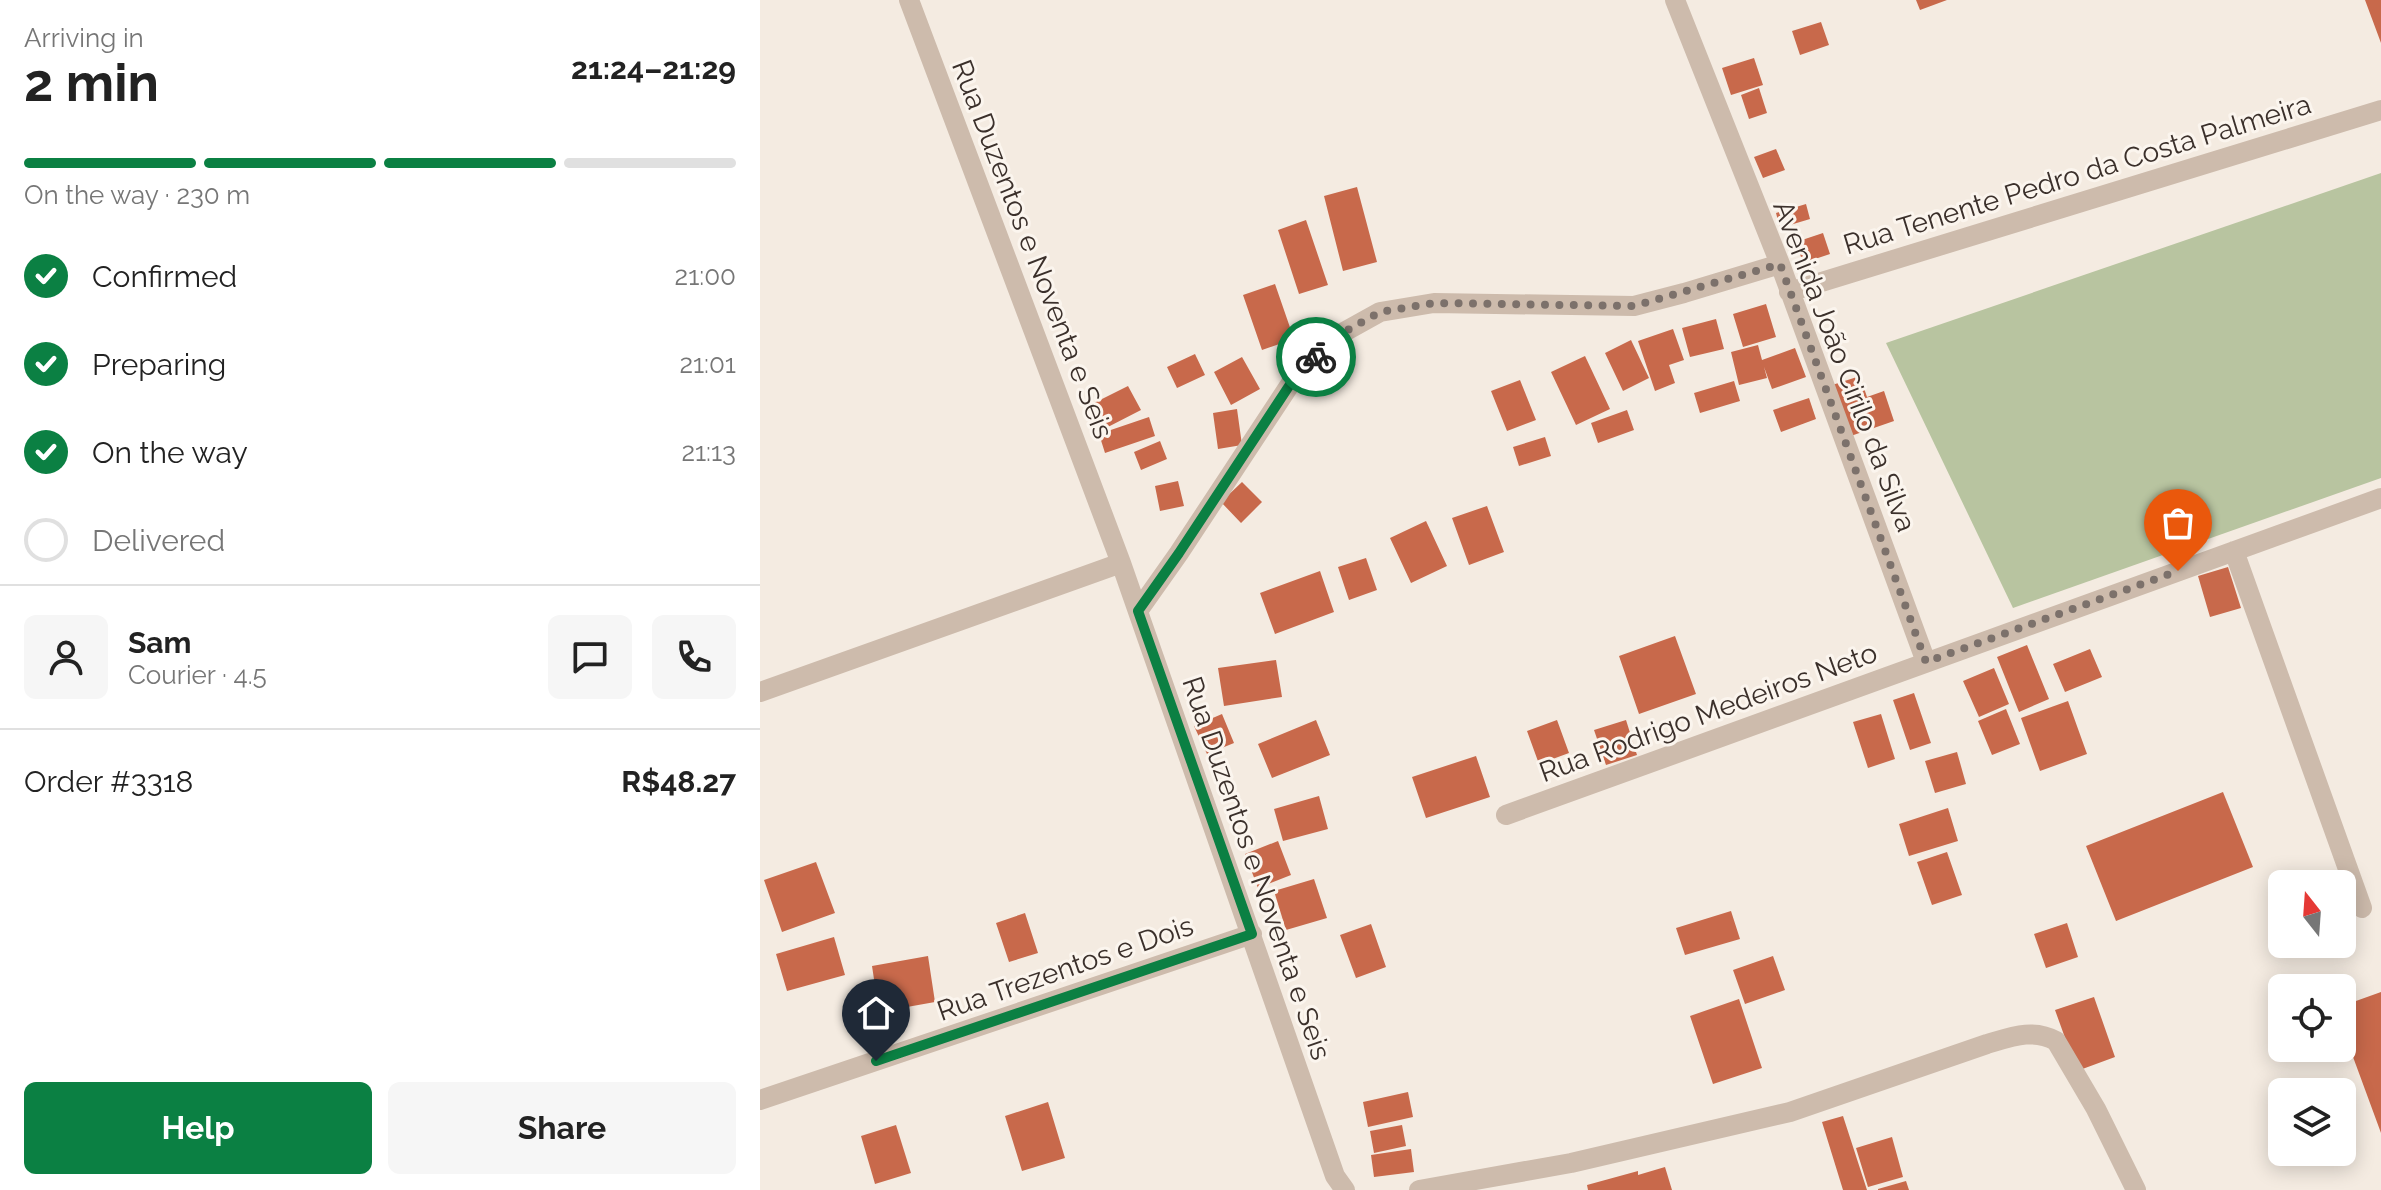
<!DOCTYPE html>
<html lang="en">
<head>
<meta charset="utf-8">
<style>
	:root { --surface:#fff; --page:#f6f6f6; --text:#222; --muted:#767676; --line:#e0e0e0; --accent:#0b8043 }
	body { margin:0; font-family:Raleway,sans-serif; background:var(--page); color:var(--text); height:100vh; display:flex; flex-direction:column; font-size:30px; white-space:nowrap }
	* { box-sizing:border-box; margin:0 }
	p { font-size:26px; color:var(--muted) }
	.icon { flex:none; width:44px; height:44px; fill:none; stroke:currentColor; stroke-width:2; stroke-linecap:round; stroke-linejoin:round }
	.map { position:relative; flex:1; overflow:hidden }
	.sheet { display:flex; flex-direction:column; background:var(--surface); width:760px }
	.sheet>* { flex:none }
	.needle { width:52px; rotate:343deg }
	.fabs { position:absolute; left:1508px; top:870px; display:grid; gap:16px }
	.fabs a { display:grid; place-items:center; width:88px; height:88px; border-radius:12px; background:var(--surface); box-shadow:0 4px 20px #0003; font-size:40px }
	.pin { position:absolute; display:grid; place-items:center; width:68px; height:68px; color:#fff; margin:-82px -34px; border-radius:50% 50% 50% 0; rotate:-45deg; box-shadow:0 0 8px #0007 }
	.pin .icon { rotate:45deg }
	.courier { position:absolute; display:grid; place-items:center; width:80px; height:80px; margin:-40px; border:6px solid #0b8043; border-radius:50%; background:#fff; color:#222; box-shadow:0 2px 10px #0007 }
	.head em { font-style:normal; font-weight:700 }
	.head div { display:flex; flex-direction:column-reverse }
	.head { display:flex; align-items:center; justify-content:space-between; height:136px; padding:0 24px }
	h1 { font-size:52px; font-weight:700; line-height:60px }
	.bar { display:grid; grid-template-columns:repeat(4,1fr); gap:12px 8px; align-content:center; height:96px; padding:0 24px }
	.bar i { height:10px; border-radius:6px; background:var(--line) }
	.bar .current { background:var(--accent) }
	.bar p { grid-column:span 4 }
	.line { display:flex; align-items:center; gap:20px; padding:0 24px; border-top:2px solid var(--line) }
	.line div { flex:1 }
	.round { display:grid; place-items:center; flex:none; width:84px; height:84px; border-radius:12px; background:var(--page) }
	ol { padding:0 24px; list-style:none }
	li { display:flex; align-items:center; gap:24px; height:88px }
	li p { margin-inline-start:auto }
	li .icon { padding:8px; border-radius:50%; background:var(--accent); color:#fff; stroke-width:4 }
	li:last-child { color:var(--muted) }
	li i { width:44px; height:44px; border:4px solid var(--line); border-radius:50% }
	.primary-button { display:flex; gap:16px; margin-top:auto; padding:16px 24px }
	.primary-button a { flex:1; height:92px; border-radius:12px; background:var(--accent); color:#fff; font-size:32px; font-weight:700; line-height:92px; text-align:center }
	.primary-button a+a { background:var(--page); color:var(--text) }
	main { display:flex; flex:1; min-height:0 }
	.map>svg:first-child { display:block }
	.green { fill:#b8c4a0 }
	.building { fill:#c8694b }
	.lines { fill:none; stroke-linecap:round; stroke-linejoin:round }
	.minor { stroke:#cdbbac; stroke-width:20 }
	.done { stroke:#7c716b; stroke-width:8; stroke-dasharray:0 14.4 }
	.route { stroke:#0b8043; stroke-width:10 }
	.labels { text-anchor:middle; stroke-width:6; stroke-linejoin:round; paint-order:stroke }
	.street-label { font-size:28px; fill:#3b302b; stroke:#fbf5ee }
</style>
</head>
<body>
<main>
<section class="sheet">
<div class="head"><div><h1>2 min</h1><p>Arriving in</p></div><em>21:24–21:29</em></div>
<div class="bar"><i class="current"></i><i class="current"></i><i class="current"></i><i></i><p>On the way · 230 m</p></div>
<ol>
<li><svg class="icon" aria-label="check" viewBox="0 0 24 24"><path d="M5 12l5 5 9-10"/></svg>Confirmed<p>21:00</p></li>
<li><svg class="icon" aria-label="check" viewBox="0 0 24 24"><path d="M5 12l5 5 9-10"/></svg>Preparing<p>21:01</p></li>
<li><svg class="icon" aria-label="check" viewBox="0 0 24 24"><path d="M5 12l5 5 9-10"/></svg>On the way<p>21:13</p></li>
<li><i></i>Delivered</li>
</ol>
<div class="line" style="height:144px"><a class="round"><svg class="icon" aria-label="person" viewBox="0 0 24 24"><circle cx="12" cy="8" r="4"/><path d="M4 21q1-7 8-7t8 7"/></svg></a><div><b>Sam</b><p>Courier · 4.5</p></div><a class="round"><svg class="icon" aria-label="chat" viewBox="0 0 24 24"><path d="M4 5h16v11H9l-5 4z"/></svg></a><a class="round"><svg class="icon" aria-label="phone" viewBox="0 0 24 24"><path d="M5 4h4l2 5-3 2q2 4 5 5l2-3 5 2v4C11 20 4 13 5 4z"/></svg></a></div>
<div class="line" style="height:104px"><div>Order #3318</div><b>R$48.27</b></div>
<div class="primary-button"><a>Help</a><a>Share</a></div>
</section>
<div class="map">
<svg width="1621" height="1190" viewBox="0 0 1621 1190">
	<rect width="100%" height="100%" fill="#f4ebe1"/>
	<path class="green" d="M1621,173V478L1253,608L1126,343Z"/>
	<path class="building" d="M1156,0H1187L1160,10Z
		M1605,0H1621V43Z
		M1061,22L1069,45L1040,55L1032,31Z
		M994,58L1003,85L971,95L962,68Z
		M999,88L1007,113L989,119L981,95Z
		M1016,149L1025,170L1003,178L994,157Z
		M597,187L617,262L583,271L564,196Z
		M1046,204L1050,219L1020,228L1016,213Z
		M546,220L568,285L539,294L518,230Z
		M1063,233L1070,254L1043,263L1036,242Z
		M515,284L534,339L502,350L483,295Z
		M1006,304L1016,337L983,347L973,314Z
		M956,319L964,349L930,357L922,328Z
		M913,329L924,360L909,365L915,383L895,391L878,341Z
		M871,340L889,378L863,391L845,353Z
		M998,345L1002,360L1035,348L1046,377L1012,389L1004,367L1007,378L979,385L971,352Z
		M435,354L445,375L417,388L407,367Z
		M825,356L850,409L816,425L791,372Z
		M482,357L500,389L471,405L454,372Z
		M1100,376L1107,397L1124,391L1134,421L1085,438L1066,387Z
		M760,380L776,420L747,431L731,391Z
		M974,381L980,401L940,413L934,393Z
		M368,386L381,410L344,429L332,404Z
		M1049,398L1056,419L1021,432L1013,410Z
		M477,409L482,445L458,449L453,413Z
		M867,410L874,430L838,443L831,423Z
		M389,417L395,436L345,453L339,434Z
		M785,437L791,456L759,466L753,447Z
		M400,441L407,459L381,470L374,452Z
		M418,481L424,506L400,511L395,486Z
		M482,482L502,502L481,523L461,502Z
		M727,506L744,552L709,565L692,518Z
		M666,521L687,566L651,583L630,538Z
		M606,558L617,590L589,600L578,567Z
		M1468,567L1481,608L1450,617L1438,576Z
		M560,571L574,612L515,634L500,593Z
		M915,636L936,694L879,714L859,656Z
		M1267,645L1289,699L1259,712L1237,657Z
		M1330,649L1342,677L1305,692L1293,664Z
		M516,660L522,697L464,706L458,668Z
		M1234,668L1249,704L1219,717L1203,681Z
		M1154,693L1171,743L1150,750L1133,700Z
		M1308,701L1327,754L1280,771L1261,718Z
		M1246,709L1260,744L1232,755L1218,721Z
		M462,714L474,743L447,754L434,726Z
		M1121,714L1135,759L1108,768L1093,722Z
		M556,720L570,755L512,778L498,744Z
		M797,720L809,753L779,764L767,731Z
		M866,720L877,755L846,765L834,730Z
		M1197,752L1206,784L1175,793L1165,761Z
		M716,756L730,797L666,818L652,777Z
		M1463,792L1493,867L1356,921L1326,846Z
		M559,796L568,829L523,841L514,809Z
		M1188,808L1198,841L1149,856L1139,824Z
		M518,841L531,875L498,888L485,854Z
		M1187,852L1202,895L1172,905L1157,862Z
		M56,862L75,913L22,932L4,880Z
		M554,879L567,918L526,930L514,891Z
		M971,911L980,939L925,955L916,928Z
		M265,913L278,953L249,962L236,923Z
		M1307,923L1318,957L1286,968L1274,934Z
		M611,924L626,967L596,978L580,935Z
		M74,937L85,975L27,991L16,954Z
		M168,956L175,1002L119,1012L112,966Z
		M1013,956L1025,990L985,1004L973,970Z
		M1621,992V1133L1582,1027V1006Z
		M1334,997L1355,1057L1317,1071L1295,1010Z
		M979,999L1002,1068L953,1084L930,1016Z
		M648,1092L653,1117L608,1127L603,1102Z
		M288,1102L305,1158L262,1171L245,1116Z
		M1083,1116L1107,1190H1083L1062,1122Z
		M136,1125L151,1173L115,1184L101,1136Z
		M642,1125L646,1146L614,1153L610,1131Z
		M1132,1137L1143,1177L1108,1187L1096,1148Z
		M651,1149L654,1172L614,1177L611,1155Z
		M905,1167L912,1190H828L827,1185L878,1171V1175Z
		M1146,1181L1149,1190H1118V1189Z"/>
	<g class="lines">
		<path class="minor" d="M149,0L361,563L575,1176L585,1190
			M915,0L1020,264L1166,662
			M1029,292L1621,110
			M1474,551L1602,908
			M378,611L419,553L531,383L575,337L620,312L674,303L874,306L924,293L1020,264
			M0,692L361,563
			M746,815L1621,498
			M0,1100L492,934
			M659,1190L811,1163L1030,1112L1227,1044C1251,1037 1273,1028 1296,1041L1336,1109L1376,1190"/>
	</g>
	<g class="lines">
		<path class="done" d="M556,357L575,337L620,312L674,303L874,306L1020,264L1166,662L1418,571"/>
		<path class="route" d="M116,1061L492,934L378,611L419,553L531,383L556,357"/>
	</g>
	<g class="labels">
		<g class="street-label">
			<text transform="translate(1317 174) rotate(-17)" y="10">Rua Tenente Pedro da Costa Palmeira</text>
			<text transform="translate(273 249) rotate(69)" y="10">Rua Duzentos e Noventa e Seis</text>
			<text transform="translate(1085 366) rotate(69)" y="10">Avenida João Cirilo da Silva</text>
			<text transform="translate(948 712) rotate(-20)" y="10">Rua Rodrigo Medeiros Neto</text>
			<text transform="translate(497 868) rotate(71)" y="10">Rua Duzentos e Noventa e Seis</text>
			<text transform="translate(305 968) rotate(-19)" y="10">Rua Trezentos e Dois</text>
		</g>
	</g>
</svg>
<div class="fabs">
<a><svg class="needle" viewBox="-14 -14 28 28"><path d="M0-13l5 13h-10z" fill="#e53935"/><path d="M0 13l5-13h-10z" fill="#767676"/></svg></a>
<a><svg class="icon" aria-label="locate" viewBox="0 0 24 24"><circle cx="12" cy="12" r="6"/><path d="M12 2v4M12 18v4M2 12h4M18 12h4"/></svg></a>
<a><svg class="icon" aria-label="layers" viewBox="0 0 24 24"><path d="M12 4l9 5-9 5-9-5zM3 14l9 5 9-5"/></svg></a>
</div>
<div class="pin" style="left:1418px;top:571px;background:#ea580c"><svg class="icon" aria-label="bag" viewBox="0 0 24 24"><path d="M5 8h14l-1 12H6zM9 8a3 3 0 0 1 6 0"/></svg></div>
<div class="pin" style="left:116px;top:1061px;background:#1f2937"><svg class="icon" aria-label="home" viewBox="0 0 24 24"><path d="M3 11l9-7 9 7M6 9v11h12V9"/></svg></div>
<div class="courier" style="left:556px;top:357px"><svg class="icon" aria-label="bike" viewBox="0 0 24 24"><circle cx="6" cy="16" r="4"/><circle cx="18" cy="16" r="4"/><path d="M6 16l4-8h5l3 8M10 8l3 8H6M13 5h3"/></svg></div>
</div>
</main>
</body>
</html>
